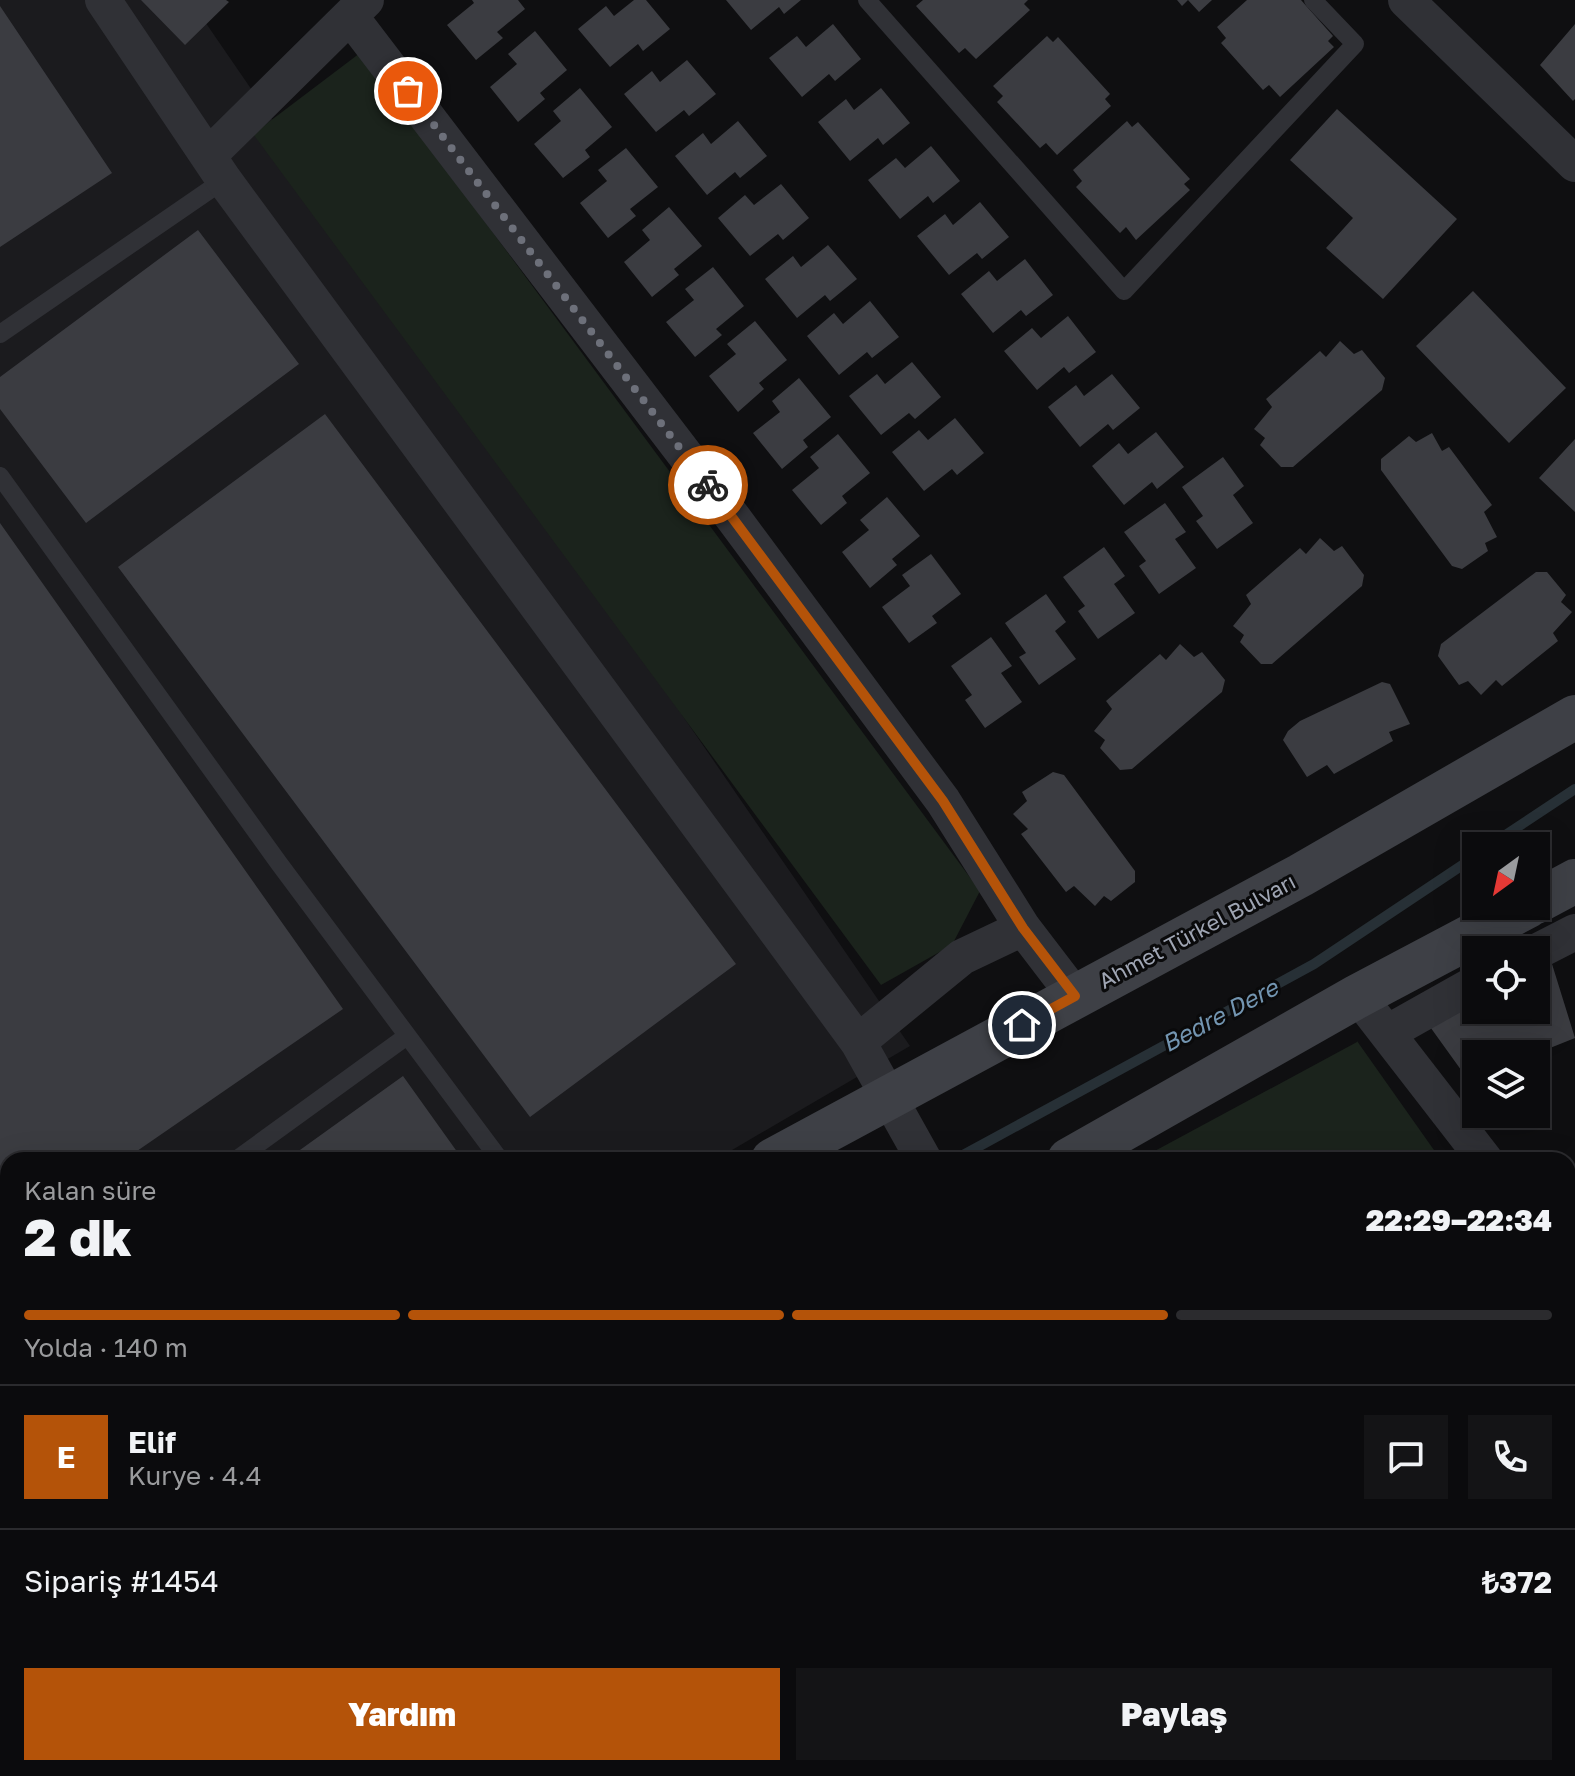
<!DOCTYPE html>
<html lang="tr">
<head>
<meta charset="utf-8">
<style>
	:root { --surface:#0b0b0d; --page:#141416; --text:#f1f3f6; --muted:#9a9b9d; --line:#2b2b2e; --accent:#b45309 }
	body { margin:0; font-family:"Golos Text",sans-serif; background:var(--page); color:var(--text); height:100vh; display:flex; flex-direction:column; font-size:30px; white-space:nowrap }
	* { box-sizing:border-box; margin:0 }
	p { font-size:26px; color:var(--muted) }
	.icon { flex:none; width:44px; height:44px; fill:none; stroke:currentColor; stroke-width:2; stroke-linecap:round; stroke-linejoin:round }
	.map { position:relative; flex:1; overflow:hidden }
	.side { position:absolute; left:0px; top:1152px; width:1576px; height:624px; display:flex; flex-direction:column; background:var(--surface); border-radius:24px 24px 0 0; box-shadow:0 8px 32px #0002,0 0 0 2px var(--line) }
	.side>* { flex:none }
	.needle { width:52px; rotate:213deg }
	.buttons { position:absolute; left:1462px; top:832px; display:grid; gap:16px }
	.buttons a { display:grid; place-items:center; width:88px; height:88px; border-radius:0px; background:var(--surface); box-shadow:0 8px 32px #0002,0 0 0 2px var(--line); font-size:40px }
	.pin { position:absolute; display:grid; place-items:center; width:68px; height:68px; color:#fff; margin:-34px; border:4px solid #fff; border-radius:50%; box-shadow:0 2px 8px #0007 }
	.courier { position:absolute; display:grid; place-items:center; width:80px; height:80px; margin:-40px; border:6px solid #b45309; border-radius:50%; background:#fff; color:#222; box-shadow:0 2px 10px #0007 }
	.summary em { font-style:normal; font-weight:800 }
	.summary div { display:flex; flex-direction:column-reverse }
	.summary { display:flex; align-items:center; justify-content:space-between; height:136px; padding:0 24px }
	h1 { font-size:52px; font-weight:800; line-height:60px }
	.bar { display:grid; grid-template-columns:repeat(4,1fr); gap:12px 8px; align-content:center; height:96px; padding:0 24px }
	.bar i { height:10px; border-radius:6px; background:var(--line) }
	.bar .active { background:var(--accent) }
	.bar p { grid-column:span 4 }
	.line { display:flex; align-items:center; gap:20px; padding:0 24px; border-top:2px solid var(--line) }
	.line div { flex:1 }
	.round { display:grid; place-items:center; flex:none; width:84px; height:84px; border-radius:0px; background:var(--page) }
	.primary-button { display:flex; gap:16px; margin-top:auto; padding:16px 24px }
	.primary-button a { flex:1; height:92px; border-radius:0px; background:var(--accent); color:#fff; font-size:32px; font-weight:800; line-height:92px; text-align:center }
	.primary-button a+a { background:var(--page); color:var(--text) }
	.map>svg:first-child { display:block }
	.built { fill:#1b1b1e }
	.green { fill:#1b231c }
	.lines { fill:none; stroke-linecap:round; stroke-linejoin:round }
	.stream { stroke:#273036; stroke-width:10 }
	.building { fill:#3b3c41 }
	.lane { stroke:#303136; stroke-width:18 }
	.street { stroke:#303136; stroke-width:36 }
	.secondary { stroke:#3e4046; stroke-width:44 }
	.done { stroke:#6d707a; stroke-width:8; stroke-dasharray:0 14.4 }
	.route { stroke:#b45309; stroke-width:10 }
	.labels { text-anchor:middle; stroke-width:6; stroke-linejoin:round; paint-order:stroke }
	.street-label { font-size:22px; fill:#9fa5b3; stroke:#0a0a0b }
	.water-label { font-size:24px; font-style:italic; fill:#7395b1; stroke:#0a0a0b }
</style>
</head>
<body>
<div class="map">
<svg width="1575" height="1776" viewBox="0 0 1575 1776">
	<rect width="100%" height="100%" fill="#0f0f11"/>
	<path class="built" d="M0,0H190L910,1046L715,1160H8V1577L0,1581Z
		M59,1768H1153L1139,1776H44Z"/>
	<path class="green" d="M360,53L980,891L952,945L881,985L253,134Z
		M1357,1041L1441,1160H1138L1357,1042Z"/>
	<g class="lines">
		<path class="stream" d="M1489,846L1575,789
			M954,1160L1314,964L1476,856
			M0,1664L8,1659"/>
	</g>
	<path class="building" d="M141,0H226L229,2L185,45Z
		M472,0H518L525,9L497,32L503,38L476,60L447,25L474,3Z
		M634,0H646L670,29L643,51L638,44L610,67L578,29L606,6L614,16Z
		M726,0H801L784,14L779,7L751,30Z
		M923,0H1028L1024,4L1030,10L976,59L965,48L959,53L916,6Z
		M1177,0H1212L1199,12L1188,0L1182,6Z
		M1247,0H1301L1333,36L1328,41L1334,47L1280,97L1269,85L1263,90L1221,43L1226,38L1217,27Z
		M0,6L112,173L0,247Z
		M833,24L861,59L835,81L829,74L802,97L769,58L797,36L806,47Z
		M1575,24V99L1573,101L1540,65Z
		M535,31L567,70L540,93L545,99L518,122L490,87L517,64L508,54Z
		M1047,36L1053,42L1058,37L1110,94L1105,99L1111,106L1057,155L1046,143L1040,148L997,102L1003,96L993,86Z
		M687,60L716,94L689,116L684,110L656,132L624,94L652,71L660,82Z
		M580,88L612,127L585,150L590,157L563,178L534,144L561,121L553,111Z
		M881,88L910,123L883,145L878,138L850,161L818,122L846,99L854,110Z
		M1337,109L1457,219L1383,299L1326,248L1353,218L1290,160Z
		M738,121L767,156L740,178L735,172L707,195L675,156L703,133L711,144Z
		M1127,121L1132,127L1138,122L1190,179L1184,184L1190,190L1136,240L1126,227L1120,233L1076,187L1082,181L1073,170Z
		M931,146L960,181L933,203L928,196L900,219L868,180L896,158L905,168Z
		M626,148L658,187L630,209L636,216L608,238L580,203L607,181L598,170Z
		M781,184L809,218L783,240L778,234L750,256L718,218L745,195L754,205Z
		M980,202L1009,237L982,259L977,253L949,275L917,236L945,214L953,225Z
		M669,207L702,246L674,269L679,275L652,297L624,262L650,240L642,230Z
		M198,230L299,364L86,523L0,409V377Z
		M828,245L857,279L830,301L825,295L797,318L765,279L793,256L801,267Z
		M1025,259L1053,295L1026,316L1021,310L993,333L961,294L989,271L997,281Z
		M713,267L744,306L716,329L722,335L695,357L666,322L694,300L685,289Z
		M1473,291L1566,388L1509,443L1416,346Z
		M870,301L899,337L872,358L867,352L839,375L807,336L834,313L843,324Z
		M1068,316L1096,352L1069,373L1064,367L1037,390L1004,351L1032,328L1041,338Z
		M755,321L787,360L759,383L764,389L738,412L709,376L736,354L727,344Z
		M1340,341L1354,354L1362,350L1385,378L1382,390L1293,467H1281L1260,445L1265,438L1254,429L1272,407L1266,399L1320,351L1326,357Z
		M912,362L941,397L915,419L909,413L881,435L849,396L877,374L885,384Z
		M1112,374L1140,408L1113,430L1108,424L1080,447L1048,407L1076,385L1084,396Z
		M799,378L831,417L803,440L808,447L782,469L753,433L780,412L772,401Z
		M325,414L736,964L530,1117L118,567Z
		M955,418L984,453L957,475L952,469L924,491L892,452L919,430L928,440Z
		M1156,432L1184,467L1157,489L1152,482L1124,505L1092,466L1119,443L1128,454Z
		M1432,433L1442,451L1449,447L1492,505L1484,512L1497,537L1485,543L1488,551L1462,569L1452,566L1381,470V459L1409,436L1416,442Z
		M838,434L870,473L842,496L847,503L821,525L792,490L819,468L810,457Z
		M1575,439V512L1539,478Z
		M1223,457L1244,486L1233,495L1253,523L1217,549L1196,521L1203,516L1182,487Z
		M887,497L920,536L892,559L897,565L870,588L842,552L869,530L860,520Z
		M1165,503L1186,532L1175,539L1196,568L1159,594L1139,566L1146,561L1124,532Z
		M0,523L343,1009L124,1160H8V1240L0,1246Z
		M1320,538L1334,551L1342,546L1364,575L1362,586L1272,664H1261L1240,642L1244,635L1233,626L1251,604L1246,595L1300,548L1306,554Z
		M1104,547L1125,576L1114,584L1135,613L1098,639L1078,611L1085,606L1063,577Z
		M931,554L961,594L932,616L937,623L909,643L882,607L910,586L902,575Z
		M1536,572H1547L1566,595L1561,602L1572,612L1553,633L1558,641L1502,686L1496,680L1481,695L1468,681L1459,685L1438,656L1441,644Z
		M1046,594L1066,622L1055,631L1076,659L1039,685L1019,657L1026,653L1005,623Z
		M991,637L1012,666L1001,673L1022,702L985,728L965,700L972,695L951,666Z
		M1180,644L1194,657L1202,652L1225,680L1222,692L1132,769L1120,770L1100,748L1105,740L1094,731L1112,709L1106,701L1160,654L1166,660Z
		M1382,682L1390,684L1410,724L1389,732L1393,741L1334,774L1327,765L1307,777L1283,740L1288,731L1300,721Z
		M1053,772L1064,775L1135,871V882L1111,901L1104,896L1095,906L1074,886L1066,892L1021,834L1028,829L1013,814L1027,801L1022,792Z
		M1552,964L1575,1038L1535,1054H1476V1078L1469,1081L1428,1024L1476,1001V1010H1536V972Z
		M403,1076L463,1160H286Z
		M1568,1318L1575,1328V1456L1568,1459Z
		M1575,1484V1530L1568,1518V1487Z
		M1568,1574L1575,1588V1627L1568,1629Z"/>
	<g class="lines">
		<path class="lane" d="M867,0L1124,291L1355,44L1313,0
			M0,334L224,180
			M0,476L278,862L500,1160
			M236,1160L407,1036
			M0,1331L8,1325
			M0,1342L8,1351
			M478,1768L481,1776
			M752,1768L757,1776
			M53,1776L69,1768"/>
		<path class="street" d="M103,0L224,180L858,1042L924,1160
			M1406,0L1575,164
			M350,16L734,519L943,801L1023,928L1075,996
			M208,156L366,0
			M1536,952L1575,932
			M1358,996L1485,1160
			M1387,1033L1476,983
			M858,1042L962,957L1023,928
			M1568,1261L1575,1269"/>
		<path class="secondary" d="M1536,902L1575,881
			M773,1160L1301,875L1575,717
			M1069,1160L1358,996L1528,906
			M0,1578L8,1573
			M1568,1689L1575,1688
			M0,1738L8,1733
			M1568,1747L1575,1746
			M1360,1768L1363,1776
			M1232,1776L1242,1770
			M1485,1776L1505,1768"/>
	</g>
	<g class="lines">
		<path class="done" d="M408,91L708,485"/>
		<path class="route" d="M708,485L943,801L1023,928L1075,996L1022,1025"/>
	</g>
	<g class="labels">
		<g class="street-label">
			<text transform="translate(1197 931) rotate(-28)" y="8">Ahmet Türkel Bulvarı</text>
		</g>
		<g class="water-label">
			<text transform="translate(1220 1016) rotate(-28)" y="8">Bedre Dere</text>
		</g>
	</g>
</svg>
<div class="buttons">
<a><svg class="needle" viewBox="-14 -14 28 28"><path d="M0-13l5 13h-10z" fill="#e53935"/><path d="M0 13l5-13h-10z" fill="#9a9b9d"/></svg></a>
<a><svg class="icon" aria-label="locate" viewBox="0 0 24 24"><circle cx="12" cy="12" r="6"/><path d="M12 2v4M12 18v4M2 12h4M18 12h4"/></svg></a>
<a><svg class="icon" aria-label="layers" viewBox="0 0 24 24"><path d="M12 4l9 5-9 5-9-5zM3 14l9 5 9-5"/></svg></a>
</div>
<div class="pin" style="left:408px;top:91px;background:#ea580c"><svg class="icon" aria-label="bag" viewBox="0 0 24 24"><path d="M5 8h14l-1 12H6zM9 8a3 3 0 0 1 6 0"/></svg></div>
<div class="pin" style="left:1022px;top:1025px;background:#1f2937"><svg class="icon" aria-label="home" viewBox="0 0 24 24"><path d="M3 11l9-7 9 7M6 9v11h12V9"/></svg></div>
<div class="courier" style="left:708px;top:485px"><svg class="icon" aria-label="bike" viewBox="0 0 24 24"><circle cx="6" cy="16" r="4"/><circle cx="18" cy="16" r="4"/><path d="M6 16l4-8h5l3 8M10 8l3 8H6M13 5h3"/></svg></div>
<section class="side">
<div class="summary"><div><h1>2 dk</h1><p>Kalan süre</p></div><em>22:29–22:34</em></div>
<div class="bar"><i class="active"></i><i class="active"></i><i class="active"></i><i></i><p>Yolda · 140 m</p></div>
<div class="line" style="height:144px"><b class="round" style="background:var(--accent);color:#fff">E</b><div><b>Elif</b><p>Kurye · 4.4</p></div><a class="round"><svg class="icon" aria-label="chat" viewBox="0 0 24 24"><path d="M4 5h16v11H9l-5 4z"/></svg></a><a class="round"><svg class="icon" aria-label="phone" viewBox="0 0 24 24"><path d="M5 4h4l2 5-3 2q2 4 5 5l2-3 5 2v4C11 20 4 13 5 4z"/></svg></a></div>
<div class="line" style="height:104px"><div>Sipariş #1454</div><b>₺372</b></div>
<div class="primary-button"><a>Yardım</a><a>Paylaş</a></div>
</section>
</div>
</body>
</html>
